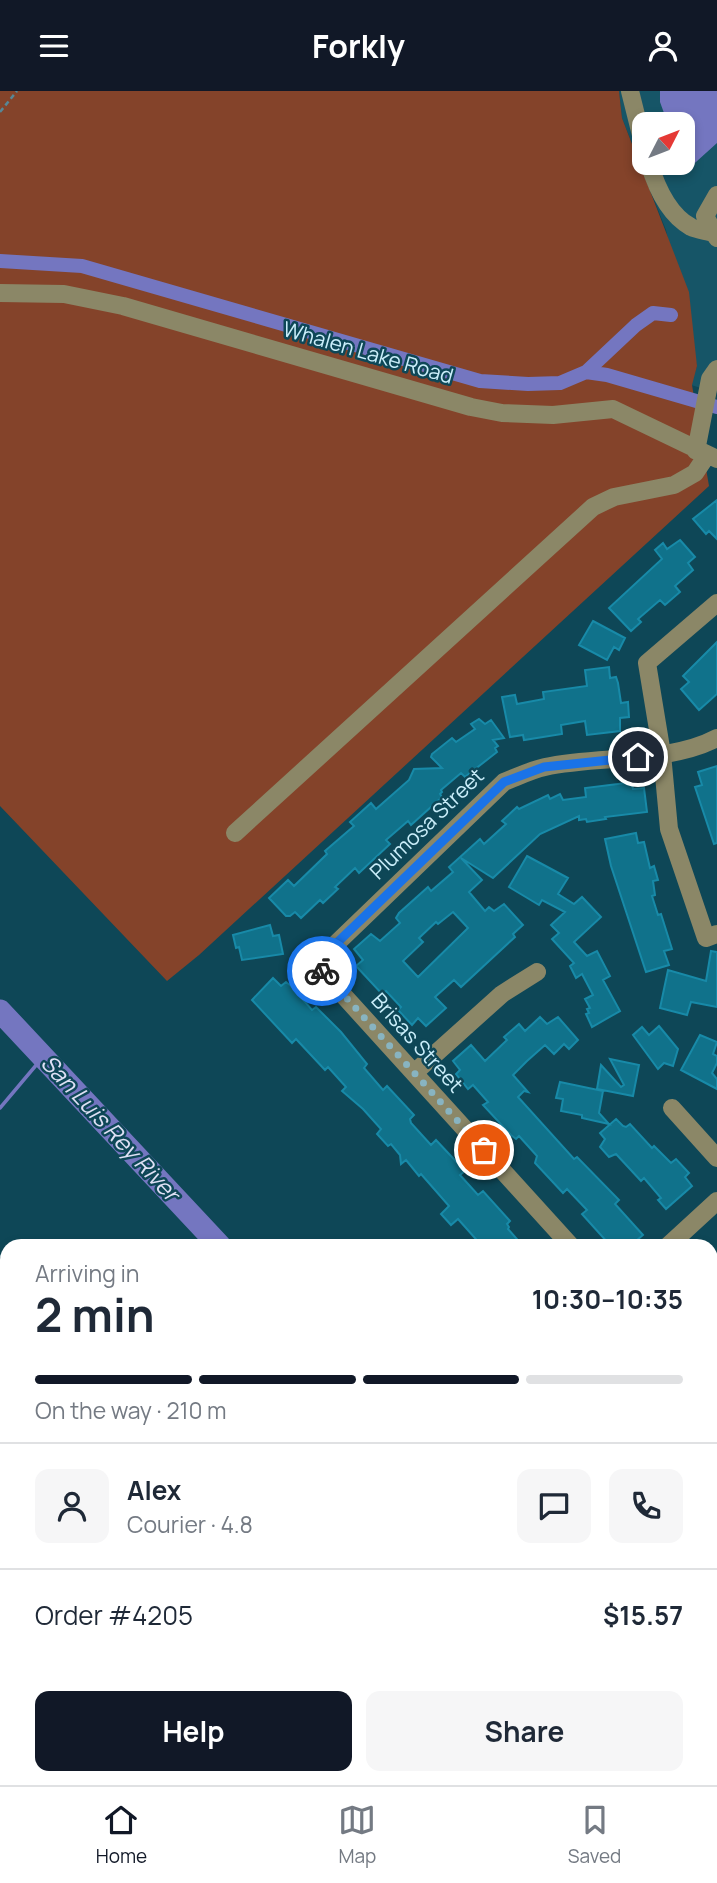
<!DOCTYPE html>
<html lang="en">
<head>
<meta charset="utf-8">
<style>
	:root { --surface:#fff; --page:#f6f6f7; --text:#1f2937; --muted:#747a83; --line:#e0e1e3; --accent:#111827 }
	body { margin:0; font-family:Manrope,sans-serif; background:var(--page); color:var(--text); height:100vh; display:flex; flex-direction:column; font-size:26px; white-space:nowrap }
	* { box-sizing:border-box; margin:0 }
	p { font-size:23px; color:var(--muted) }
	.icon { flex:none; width:38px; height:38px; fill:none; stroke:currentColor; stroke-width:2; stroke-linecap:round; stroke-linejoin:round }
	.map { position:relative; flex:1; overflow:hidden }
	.panel { position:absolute; left:0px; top:1148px; width:718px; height:546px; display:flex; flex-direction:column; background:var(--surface); border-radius:21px 21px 0 0; box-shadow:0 4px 10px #0003 }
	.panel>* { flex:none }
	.needle { width:46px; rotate:48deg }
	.tools { position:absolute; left:632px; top:21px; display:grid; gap:14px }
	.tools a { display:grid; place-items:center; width:63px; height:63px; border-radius:14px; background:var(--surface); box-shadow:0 4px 10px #0003; font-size:35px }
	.pin { position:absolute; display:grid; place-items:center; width:60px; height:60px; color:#fff; margin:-30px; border:4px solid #fff; border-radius:50%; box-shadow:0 2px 7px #0007 }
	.courier { position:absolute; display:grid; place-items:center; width:70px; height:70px; margin:-35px; border:5px solid #1a73e8; border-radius:50%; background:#fff; color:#222; box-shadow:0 2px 9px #0007 }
	.head em { font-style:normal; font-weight:700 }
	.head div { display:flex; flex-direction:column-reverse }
	.head { display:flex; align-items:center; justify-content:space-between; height:119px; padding:0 35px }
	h1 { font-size:46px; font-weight:700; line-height:52px }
	.bar { display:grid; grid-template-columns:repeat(4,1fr); gap:10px 7px; align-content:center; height:84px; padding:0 35px }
	.bar i { height:9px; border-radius:5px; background:var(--line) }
	.bar .selected { background:var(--accent) }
	.bar p { grid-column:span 4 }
	.line { display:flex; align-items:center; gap:18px; padding:0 35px; border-top:2px solid var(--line) }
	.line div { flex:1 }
	.round { display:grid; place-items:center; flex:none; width:74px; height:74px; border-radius:14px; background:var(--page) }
	.action { display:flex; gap:14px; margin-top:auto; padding:14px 35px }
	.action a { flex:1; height:80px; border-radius:14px; background:var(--accent); color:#fff; font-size:28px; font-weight:700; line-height:80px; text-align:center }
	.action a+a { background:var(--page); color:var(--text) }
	header { display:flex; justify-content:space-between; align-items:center; height:91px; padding:0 35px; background:var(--accent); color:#fff; font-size:32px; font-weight:700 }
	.tabs { display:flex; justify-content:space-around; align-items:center; height:98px; border-top:2px solid var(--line); background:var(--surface); font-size:19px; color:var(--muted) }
	.tabs a { display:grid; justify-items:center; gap:4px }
	.tabs .selected { color:var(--accent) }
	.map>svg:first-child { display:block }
	.built { fill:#165567; fill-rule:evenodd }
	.green { fill:#84432a }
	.water { fill:#7476c0 }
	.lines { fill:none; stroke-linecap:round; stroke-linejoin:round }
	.stream { stroke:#7476c0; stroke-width:3.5 }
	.canal { stroke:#7476c0; stroke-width:14 }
	.river { stroke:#7476c0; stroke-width:23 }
	.building { fill:#10728b; stroke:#188aa8; stroke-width:2; fill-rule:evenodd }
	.path { stroke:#578796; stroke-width:2.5; stroke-dasharray:5 3.5; stroke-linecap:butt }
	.minor { stroke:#8b8767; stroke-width:18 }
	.done { stroke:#88b4c1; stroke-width:7; stroke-dasharray:0 12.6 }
	.route { stroke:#1a73e8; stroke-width:9 }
	.labels { text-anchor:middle; stroke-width:5; stroke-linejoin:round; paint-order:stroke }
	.street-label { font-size:21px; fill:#caeefa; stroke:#0e4757 }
	.water-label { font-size:23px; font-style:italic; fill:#dee0f5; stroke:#0e4757 }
</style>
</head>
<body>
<header><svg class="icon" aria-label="menu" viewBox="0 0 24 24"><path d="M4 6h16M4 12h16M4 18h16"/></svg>Forkly<svg class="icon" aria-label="person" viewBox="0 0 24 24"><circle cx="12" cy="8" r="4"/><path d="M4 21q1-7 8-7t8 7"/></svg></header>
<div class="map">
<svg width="717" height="1694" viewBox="0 0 717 1694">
	<rect width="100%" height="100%" fill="#0e4757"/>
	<path class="built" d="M619,0H717V302L691,294L697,275L666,139L622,27ZM644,33H682V72H644Z"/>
	<path class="green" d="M0,0H619L622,27L689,201L697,275L692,294L709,395L199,864L167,890L0,715Z"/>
	<path class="water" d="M660,0H717V52L686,80L683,71L682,33H668L660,11Z"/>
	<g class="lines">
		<path class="stream" d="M0,1017L43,966"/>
		<path class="canal" d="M0,170L82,175L480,290L528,293L560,292L586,281L636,234L653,222L671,224
			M586,281L607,284L717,316"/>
		<path class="river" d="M0,920L220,1155
			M707,1687L713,1694"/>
	</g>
	<path class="building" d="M717,409V448L709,440L706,443L693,428Z
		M680,449L695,466L688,472L693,479L675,495L680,501L665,514L660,509L638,528L641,531L631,540L609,517L662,468L655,459L663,452L667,458Z
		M593,530L625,547L619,559L614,556L607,569L579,554Z
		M717,551V603L699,619L681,598L689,591L683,585Z
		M609,576L610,587L616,586L618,592L621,612L628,611L629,626L620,627V640L587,644L585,630L561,634L562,643L524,649L523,644L510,646L502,606L515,604L517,613L544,608L543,601L587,595L585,579Z
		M479,628L485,633L491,629L504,647L493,649L498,655L495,657L497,661L465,686L461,682L441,699L442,701L440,703L442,706L411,734L408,730L386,749L390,753L359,782L355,777L335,796L338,798L323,812L320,809L301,827L295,821L290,825H286L269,807L288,789L294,795L327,763L325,760L354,735L350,731L371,712L376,718L409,689L414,678L442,677L431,666L432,663L452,647L456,651L475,638L471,633Z
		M717,675V752L714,753L695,696L702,694L698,681Z
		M626,692H632L633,698L644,697L647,721L605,726L606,728L587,731L586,728L579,729V725L540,743L493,787L461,767L482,789L469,801L485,820L489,816L494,820L504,813L523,834L513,843L515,846L461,896L454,889L435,906L446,917L426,935L418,927L412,934L398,919L401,916L386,900L382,903L356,875L363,869L354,858L371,843L380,850L400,832L396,827L399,822L428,796L431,800L453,781L449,776L480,748L484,753L506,733L502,730L517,716L519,718L548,704L550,708L560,703L563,709L586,706L585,697ZM453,821L468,837L418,886L403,870L423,851L419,847L436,831L438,833Z
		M636,742L638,752L644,751L650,777L654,775L658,789L653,790L655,804L652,805L658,824L661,823L672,858L664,860L669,874L646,881L611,775L605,748Z
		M527,765L568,787L558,803L574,813L582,806L601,826L574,851L587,865L597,860L610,885L603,889L620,920L592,936L586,923L589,922L587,918L590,917L585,908L593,904L582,883L576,887L570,875L574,872L552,848L559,842L551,834L565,821L542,809L539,814L509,796Z
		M270,834L273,845L279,844L283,863L242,869L239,856L236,857L233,844Z
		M711,860L717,861V916L691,911L687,924L660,917L668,879L706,890Z
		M273,887L281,895L286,891L291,895L312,919L316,916L341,941L367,973L364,977L383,999L387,995L414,1024L410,1028L411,1032L431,1054L436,1049L465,1080L460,1084L478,1104L483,1100L510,1130L507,1133L509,1136L508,1138L523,1155H482L458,1128L451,1134L441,1123L449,1115L421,1083L419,1085L406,1069L401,1073L400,1064L391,1053L388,1055L377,1043L381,1038L363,1018L342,1000L346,996L328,976L325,979L296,948L292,952L252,909Z
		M540,926L547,933L558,926L578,949L569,958L564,953L554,963L545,954L527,970L513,984L528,1001L524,1000L518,1006L574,1068L577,1066L619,1109L615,1113L643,1144L630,1155H613L608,1152L582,1123L587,1119L567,1098L563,1102L535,1072L537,1065L519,1045L516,1048L511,1044L483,1014L488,1011L473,994L468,998L456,983L460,979L453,970L471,954L485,970L507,949L504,946L519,933L525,940Z
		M659,935L678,958L673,975L664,972L658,978L633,944L642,936L649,944Z
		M700,944L717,951L713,963L717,965V972L712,982L717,988V998L681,979Z
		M610,968L639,974L633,1005L597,998L601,974L621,996L624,994Z
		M560,991L603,1000L599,1022L609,1033L582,1027V1024L561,1020L563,1008L556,1007Z
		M616,1028L623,1035L626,1036L630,1033L652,1057L654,1055L671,1072L676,1068L689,1082L685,1086L692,1095L666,1118L658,1109L661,1107L644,1087L641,1090L616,1063L609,1066L600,1056L605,1048L600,1042Z"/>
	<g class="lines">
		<path class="path" d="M0,21L17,0
			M0,1164L7,1172
			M482,1687L488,1694"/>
		<path class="minor" d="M630,0L644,56
			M649,72C656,95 669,124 691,136C697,139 707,140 713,142
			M717,104L705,125L717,147
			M0,202L64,203L123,215L471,316L502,322L553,324L613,318L717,368
			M696,360L710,288L717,278
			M717,512L647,572L662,663L669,738L706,847L717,843
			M235,742L593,416L614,406L674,394L695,382L707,364
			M414,982L502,903L537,881
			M672,1017L717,1067
			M571,1155L315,873L504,691C517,686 531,679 545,676C598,664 668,673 717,647
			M668,1155L717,1110
			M710,1306L717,1310
			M0,1625L7,1632
			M323,1687L329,1694"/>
	</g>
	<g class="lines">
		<path class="done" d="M322,880L484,1059"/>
		<path class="route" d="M322,880L315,873L504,691L544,676L638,666"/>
	</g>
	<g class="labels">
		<g class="street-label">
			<text transform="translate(368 262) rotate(16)" y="7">Whalen Lake Road</text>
			<text transform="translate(427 733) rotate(-44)" y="7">Plumosa Street</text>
			<text transform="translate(417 952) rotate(48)" y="7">Brisas Street</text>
		</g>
		<g class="water-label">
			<text transform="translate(110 1037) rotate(47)" y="8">San Luis Rey River</text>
		</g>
	</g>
</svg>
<div class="tools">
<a><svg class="needle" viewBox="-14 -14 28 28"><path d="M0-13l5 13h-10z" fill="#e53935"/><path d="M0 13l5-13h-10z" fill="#747a83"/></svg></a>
</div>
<div class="pin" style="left:484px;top:1059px;background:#ea580c"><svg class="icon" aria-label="bag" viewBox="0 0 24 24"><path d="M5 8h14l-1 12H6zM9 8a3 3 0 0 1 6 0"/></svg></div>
<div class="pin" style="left:638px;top:666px;background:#1f2937"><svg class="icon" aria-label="home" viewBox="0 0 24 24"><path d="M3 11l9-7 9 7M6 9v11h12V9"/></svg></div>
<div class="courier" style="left:322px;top:880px"><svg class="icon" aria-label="bike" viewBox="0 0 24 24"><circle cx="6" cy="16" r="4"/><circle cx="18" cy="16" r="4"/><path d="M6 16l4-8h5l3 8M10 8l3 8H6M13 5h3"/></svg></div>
<section class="panel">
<div class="head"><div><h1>2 min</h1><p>Arriving in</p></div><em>10:30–10:35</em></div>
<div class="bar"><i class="selected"></i><i class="selected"></i><i class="selected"></i><i></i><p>On the way · 210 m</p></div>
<div class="line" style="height:126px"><a class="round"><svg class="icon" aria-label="person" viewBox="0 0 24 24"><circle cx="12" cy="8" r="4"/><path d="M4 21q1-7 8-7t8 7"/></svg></a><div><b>Alex</b><p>Courier · 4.8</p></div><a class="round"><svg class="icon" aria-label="chat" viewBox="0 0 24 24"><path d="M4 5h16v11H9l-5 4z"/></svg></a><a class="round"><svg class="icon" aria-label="phone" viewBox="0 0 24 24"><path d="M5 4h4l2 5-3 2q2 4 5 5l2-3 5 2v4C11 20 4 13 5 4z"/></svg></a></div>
<div class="line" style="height:91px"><div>Order #4205</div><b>$15.57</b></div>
<div class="action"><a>Help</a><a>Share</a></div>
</section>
</div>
<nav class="tabs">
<a class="selected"><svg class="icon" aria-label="home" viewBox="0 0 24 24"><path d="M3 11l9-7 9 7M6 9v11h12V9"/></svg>Home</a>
<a><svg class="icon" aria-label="map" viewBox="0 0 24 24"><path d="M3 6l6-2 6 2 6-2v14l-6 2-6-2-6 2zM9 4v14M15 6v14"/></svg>Map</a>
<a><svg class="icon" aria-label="saved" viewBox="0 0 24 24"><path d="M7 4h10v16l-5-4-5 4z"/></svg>Saved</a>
</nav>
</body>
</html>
